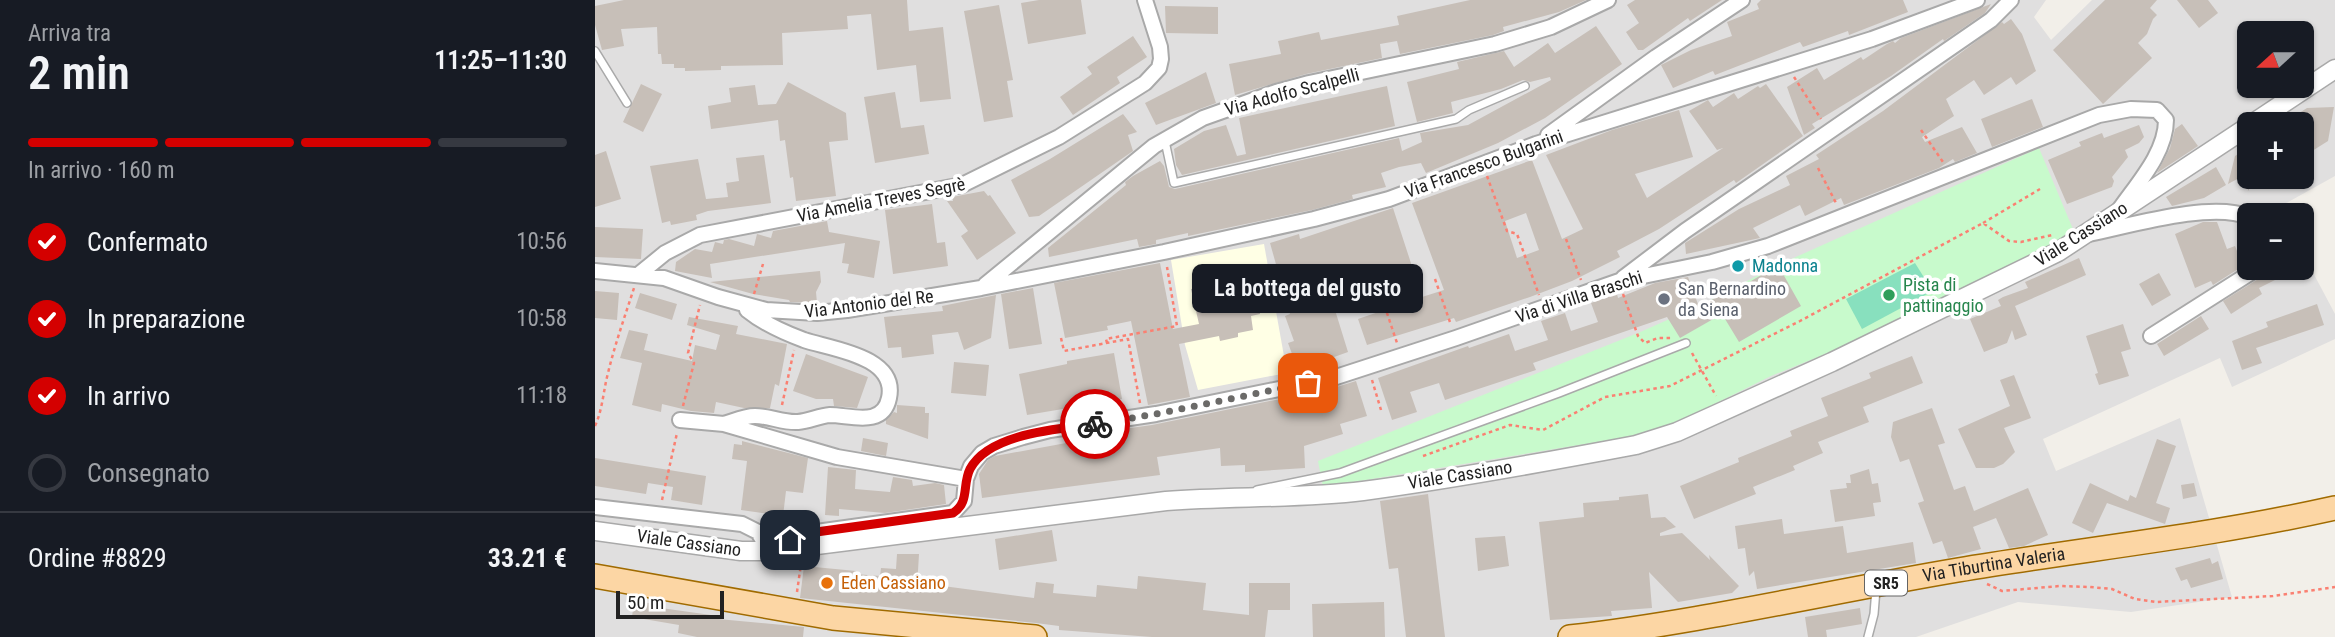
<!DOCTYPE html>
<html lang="it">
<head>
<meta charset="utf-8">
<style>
	:root { --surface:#171b24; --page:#20242c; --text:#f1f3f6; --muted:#9ea1a6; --line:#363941; --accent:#d40000 }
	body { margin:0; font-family:"Roboto Condensed",sans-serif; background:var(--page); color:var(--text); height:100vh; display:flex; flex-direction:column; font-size:26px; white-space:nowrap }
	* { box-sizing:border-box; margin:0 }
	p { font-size:23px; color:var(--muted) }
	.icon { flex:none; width:38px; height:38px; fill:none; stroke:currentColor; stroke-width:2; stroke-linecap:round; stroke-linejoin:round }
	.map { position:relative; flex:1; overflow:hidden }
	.side { display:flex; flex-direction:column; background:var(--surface); width:595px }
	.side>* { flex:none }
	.needle { width:46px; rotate:249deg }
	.fabs { position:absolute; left:1642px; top:21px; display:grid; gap:14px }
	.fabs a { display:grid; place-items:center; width:77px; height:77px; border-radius:10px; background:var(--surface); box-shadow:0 2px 5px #0004; font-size:35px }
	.scale { position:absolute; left:21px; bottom:18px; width:108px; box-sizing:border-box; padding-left:7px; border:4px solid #222; border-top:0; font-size:19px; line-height:24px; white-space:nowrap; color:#222; -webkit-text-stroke:5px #fff; paint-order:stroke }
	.pin { position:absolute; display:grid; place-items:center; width:60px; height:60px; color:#fff; margin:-30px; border-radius:14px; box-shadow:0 4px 10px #0006 }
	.courier { position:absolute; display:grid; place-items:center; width:70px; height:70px; margin:-35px; border:5px solid #d40000; border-radius:50%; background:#fff; color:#222; box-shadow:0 2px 9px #0007 }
	.bubble { position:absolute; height:49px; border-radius:10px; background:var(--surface); box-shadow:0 2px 5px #0004; font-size:23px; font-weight:600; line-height:49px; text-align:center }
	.head em { font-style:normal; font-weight:600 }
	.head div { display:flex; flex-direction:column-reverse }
	.head { display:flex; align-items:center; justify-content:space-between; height:119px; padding:0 28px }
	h1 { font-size:46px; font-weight:600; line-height:52px }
	.bar { display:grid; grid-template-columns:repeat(4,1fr); gap:10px 7px; align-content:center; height:84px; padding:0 28px }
	.bar i { height:9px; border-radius:5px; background:var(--line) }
	.bar .active { background:var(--accent) }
	.bar p { grid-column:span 4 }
	.line { display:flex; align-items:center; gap:18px; padding:0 28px; border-top:2px solid var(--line) }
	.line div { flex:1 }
	ol { padding:0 28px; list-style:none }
	li { display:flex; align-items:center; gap:21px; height:77px }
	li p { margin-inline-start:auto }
	li .icon { padding:7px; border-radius:50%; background:var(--accent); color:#fff; stroke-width:4 }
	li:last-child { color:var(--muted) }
	li i { width:38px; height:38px; border:4px solid var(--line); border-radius:50% }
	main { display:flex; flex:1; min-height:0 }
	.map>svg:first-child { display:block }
	.residential { fill:#e0dfdf; fill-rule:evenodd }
	.education { fill:#ffffe5 }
	.park { fill:#c8facc }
	.pitch { fill:#88e0be }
	.building { fill:#c7bfb8; fill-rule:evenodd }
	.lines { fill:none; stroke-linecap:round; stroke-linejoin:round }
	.service-casing { stroke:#a9a9a9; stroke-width:10 }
	.minor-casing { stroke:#a9a9a9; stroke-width:18 }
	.tertiary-casing { stroke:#a9a9a9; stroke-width:21 }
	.primary-casing { stroke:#a06b00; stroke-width:26 }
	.path { stroke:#fa8072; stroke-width:2.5; stroke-dasharray:3.5 3.5; stroke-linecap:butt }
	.service { stroke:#fff; stroke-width:7 }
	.minor { stroke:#fff; stroke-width:14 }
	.tertiary { stroke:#fff; stroke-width:18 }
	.primary { stroke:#fcd6a4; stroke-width:23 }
	.done { stroke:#6b6a68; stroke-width:7; stroke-dasharray:0 12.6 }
	.route { stroke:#d40000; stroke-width:9 }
	.culture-dot { fill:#0f9aa8; stroke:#fff; stroke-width:2.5 }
	.leisure-dot { fill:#2e9e5b; stroke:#fff; stroke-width:2.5 }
	.worship-dot { fill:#6b7280; stroke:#fff; stroke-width:2.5 }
	.food-dot { fill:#e8710a; stroke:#fff; stroke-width:2.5 }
	.labels { text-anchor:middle; stroke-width:7; stroke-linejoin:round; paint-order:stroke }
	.shield { fill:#fff; stroke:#646464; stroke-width:2 }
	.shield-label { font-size:16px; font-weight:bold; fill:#222 }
	.street-label { font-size:18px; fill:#222; stroke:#fff }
	.culture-label { font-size:18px; fill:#0d838f; stroke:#fff; text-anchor:start }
	.leisure-label { font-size:18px; fill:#27864d; stroke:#fff; text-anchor:start }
	.worship-label { font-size:18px; fill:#5b616d; stroke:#fff; text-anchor:start }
	.food-label { font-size:18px; fill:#c56008; stroke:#fff; text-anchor:start }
</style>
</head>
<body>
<main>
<section class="side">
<div class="head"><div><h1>2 min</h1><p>Arriva tra</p></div><em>11:25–11:30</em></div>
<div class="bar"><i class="active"></i><i class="active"></i><i class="active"></i><i></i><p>In arrivo · 160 m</p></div>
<ol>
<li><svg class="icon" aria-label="check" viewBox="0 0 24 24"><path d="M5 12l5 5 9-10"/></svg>Confermato<p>10:56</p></li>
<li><svg class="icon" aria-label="check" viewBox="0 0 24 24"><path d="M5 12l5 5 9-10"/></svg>In preparazione<p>10:58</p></li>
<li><svg class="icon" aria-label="check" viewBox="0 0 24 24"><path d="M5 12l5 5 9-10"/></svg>In arrivo<p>11:18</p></li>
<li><i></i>Consegnato</li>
</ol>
<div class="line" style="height:91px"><div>Ordine #8829</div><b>33.21 €</b></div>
</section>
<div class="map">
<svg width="1740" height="637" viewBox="0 0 1740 637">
	<rect width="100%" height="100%" fill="#f2efe9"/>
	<path class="residential" d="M0,0H1451L1439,17L1456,40L1497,0H1740V176L1684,207L1688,215H1654V268H1706V250L1740,314V339L1637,387L1625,358L1448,439L1461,471L1585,418L1637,597L1536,612L1423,602L1321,637H0ZM1654,33H1706V86H1654ZM1654,124H1706V177H1654Z"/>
	<path class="education" d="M669,244L692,373L603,390L590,345L576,260Z"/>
	<path class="park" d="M1444,148L1480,234L1279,334L1176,376L1063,432L728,487L723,461L1043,333L1104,306L1183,265Z"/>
	<path class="pitch" d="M1320,263L1335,287L1334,293L1267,329L1251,299Z"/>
	<path class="building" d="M29,0H312L314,31L348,27L356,99L325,102L321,65L282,70L276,14L252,16L253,29L187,33L188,65L126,66V70L90,71V68H79V64H67L66,54H63L62,27L26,29L29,46L7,50L0,25V6Z
		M444,0H486L491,34L433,44L426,3Z
		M875,0H991L964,12L908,27L909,31L898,35L805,54L802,41L785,44L787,58L711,74L640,95L634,64L686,54L683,41L724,32L726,40L804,25L802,16Z
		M1040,0H1127L1095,21L1093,18L1048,50H1043L1031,32L1044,23L1032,5Z
		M1166,0H1308L1313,12L1254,35L1253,31L1208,47L1205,42L1120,75L1118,71L1078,88L1066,65L1096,50L1137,36L1132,22L1164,9L1162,4Z
		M1510,0H1562L1555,8L1562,15L1558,19L1552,34L1543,43L1557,58L1508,104L1458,50Z
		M1582,0H1613L1623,13L1604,28Z
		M1396,4L1390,13L1349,41L1348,39L1296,76L1217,124L1220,128L1209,135L1192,87L1222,68L1229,80L1266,57L1268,60L1292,44L1298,41L1300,43L1306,38Z
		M404,5L418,80L412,81L418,117L389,122L369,11Z
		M570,6L623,7V34L571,33Z
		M1416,19L1427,34L1441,71L1421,85L1416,77L1389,95L1379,80L1351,99L1359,116L1327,137L1330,142L1367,127L1382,153L1360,162L1358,159L1344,168L1249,205L1246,198L1210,216L1205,205L1158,228L1165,238L1091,254L1090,243L1144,209L1195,185L1191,176L1224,159L1221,155L1288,111L1407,22L1409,24Z
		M1001,26L1027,64L950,118L903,143L831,173L826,163L804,167L786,173L791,187L757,195L758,199L717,210L593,236V233L561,240V244L544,247L542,239L454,257L453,248L531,185L530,182L538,176L565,161L569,166L574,187L580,189L804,138L807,151L827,142L825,133L873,125L956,80L955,77L935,82L928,80L906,89L856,102L858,113L822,122L812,82L864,69L862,62L909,51L919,67L953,43L960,53Z
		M538,36L552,57L522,77L525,83L478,115L465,97L497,74L492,67Z
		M611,72L621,103L561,125L550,103Z
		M193,82L251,113L253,140L234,142L241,196L201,201L198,177L195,178L190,140L185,141L183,120L116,129L113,106L136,102L134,88L160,85L163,105L181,104Z
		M46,84L67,94L48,132L28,122Z
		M1171,84L1208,136L1141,183L1139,180L1064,229L1022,251L1025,257L977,281L935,297L861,322L859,318L772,345L763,319L798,307L786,269L759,278L767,301L740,310L753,352L703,370L693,343L699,341L690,316L695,314L675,243L704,234L705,239L798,208L827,297L849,290L817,203L937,160L967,239L988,229L951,155L1017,130L1084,110L1098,157L1040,174L1052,198L1128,148L1122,150L1094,111L1113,100L1118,107L1139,93L1143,99L1163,86L1165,88ZM931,213L944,250L922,258L910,221Z
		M792,86L800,126L587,175L581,165L579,149L609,131L631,125L642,156L651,154L644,118Z
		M300,92L306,128L329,125L334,154L280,163L269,97Z
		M1437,99L1448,127L1397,147L1386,119Z
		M1739,107L1733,141L1706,158V124H1687L1712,108Z
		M528,114L542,132L533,135L538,151L444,216L434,217L416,180L455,159Z
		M1587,124L1603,146L1562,173L1575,148L1580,129Z
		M1544,125L1549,137L1544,143L1530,150L1533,157L1517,177L1519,181L1517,187L1472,204L1453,160L1486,146L1484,142L1507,133L1509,138Z
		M1654,147V191L1646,177L1633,184L1640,156Z
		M11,151L26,199L0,207V155Z
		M169,155L176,203L113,211L101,215L102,220L76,225L75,221L67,223L55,166L103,159L111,199L133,197L131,183L144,181L141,158Z
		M1621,167L1631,185L1609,198L1577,206L1571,197Z
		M389,191L393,196L395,195L421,233L382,260L366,236L373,231L352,201H358L357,197Z
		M337,204L342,243L350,242L353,266L298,274L290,210Z
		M232,221L234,232L285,241L279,278L252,273L254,264L247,263L250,243L115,264L117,278L80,271L81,262L100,249L117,252L120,242L128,244L129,240L134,239L159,246L162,234L176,238L178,231Z
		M1608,222H1622L1632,249L1640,246L1648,266L1618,285L1616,281L1600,288L1580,234Z
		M0,227L48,229L46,259L0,257Z
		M1484,258L1491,275L1420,306L1432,335L1420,340L1417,330L1412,343L1389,352L1375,319L1406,306L1403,300L1408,297L1433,288L1430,282Z
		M565,263L578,329L604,324L596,289L611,287L610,280L625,277L624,273L644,269L647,282L656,281L658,290L661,289L665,314L656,316L658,330L643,333V337L625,341L624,336L584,344L595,397L553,405L536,321L512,326L513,330L470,338L459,283Z
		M1183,265L1206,306L1144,342L1127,314L1085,338L1072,317L938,363L941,370L850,400L844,383L815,392L822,412L797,420L783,378L873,346L874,348L914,334L920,351L953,340L946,321L970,313L976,331L1003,322L996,303L1022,294L1023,298L1060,283L1093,277L1104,307L1139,287L1141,290Z
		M1673,268H1704L1664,288L1667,294L1636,314L1628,301L1668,276Z
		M225,271L226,282L221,292L222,303L195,302L194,300L158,294L115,282Z
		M1564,273L1576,295L1557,306L1544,284Z
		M438,288L447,344L414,349L406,294Z
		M0,291L24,293L22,320L0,318Z
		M45,293L82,304L77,320L40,308Z
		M401,295L396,338L369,350L363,332L337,335L339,354L307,358L306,347L293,348L289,317L348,311L347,306Z
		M1722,304L1729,325L1661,348L1667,363L1647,370L1637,341L1673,327L1671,322Z
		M1606,316L1614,329L1569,356L1562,344Z
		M94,317L143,326L141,334L192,344L184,386L180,384L175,408H149L121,402L119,413L96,411L67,404L66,412L37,405L47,363L25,358L34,330L53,334L49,350L97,361L100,345L121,350L125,335L92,325Z
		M1528,324L1536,349L1526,352L1534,376L1504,385L1500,374L1503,373L1491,336Z
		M519,353L527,399L432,415L424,374L472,364V361Z
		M211,354L273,377L262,408L239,406L238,399H221L198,391Z
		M1317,356L1328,383L1268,407L1274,422L1223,442L1228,453L1198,466L1200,470L1158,487L1161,494L1099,519L1085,486L1144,462L1143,458L1197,436L1195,431L1233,416L1226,398L1276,378L1274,373Z
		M359,362L394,365L391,396L356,393Z
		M1419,375L1436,418L1409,428L1420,452L1408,464L1399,468H1381L1363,429L1415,406L1405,380Z
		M761,381L772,416L745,424L748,434L709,446L710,468L650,472V465L626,466L625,448L562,457L565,475L387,498L384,474L393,460L400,456L493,439L492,434L557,425L680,400L706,398Z
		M302,405L330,407V413H334L333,439L291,424V420L299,412L302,413Z
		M1337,408L1350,443L1343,445L1359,490L1370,486L1379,511L1433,488L1453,535L1429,546L1414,548L1401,518L1378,527L1386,549L1353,558L1347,541L1338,544L1323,503L1329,501L1314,459L1305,462L1296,437L1298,422Z
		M268,438L293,443L291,456L266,451Z
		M1562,439L1581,446L1561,503L1575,508L1570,524L1512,503L1498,533L1477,523L1495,483L1533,501L1535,495L1541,498Z
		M147,441L213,458L208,493L191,491L188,516L146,510L152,461L137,459L139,444L147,445Z
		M0,458L111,476L107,505L76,500L78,487L53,483L51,494L0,486Z
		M233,467L261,470L260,489L295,492L298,477L317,480L318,486L340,483L349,485L351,504L290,513L244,509V516L230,515Z
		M1274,469L1277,484L1283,483L1286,502L1278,503L1280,516L1240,522L1235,490L1252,488L1251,483H1256L1255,475Z
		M1599,483L1602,496L1588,499L1586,485Z
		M833,494L850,637H811L803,568L794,569L785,501Z
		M1053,494L1056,518L1070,517L1081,527L1065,533V536L1087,533L1115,560L1114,555L1144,586L1137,593L1083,602L1054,572L1057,608L1016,611L1017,616L955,620L944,522L989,517L988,503L1024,500V497Z
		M1187,519L1189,534L1248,526L1252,553L1318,542L1321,563L1162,589L1159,571L1154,576L1150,548L1143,549L1140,526Z
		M457,530L462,561L404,570L400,539Z
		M910,536L914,566L883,571L880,538Z
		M302,554H324L322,587L348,589V586L439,598L441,582L459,584L458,593L501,597L502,585L542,589L543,576L611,583L608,610L654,615V583H695V610H673L670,637H557L464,630V626L441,623L205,598L209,566L261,571L260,574L285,576L286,568L301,569Z
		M1615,558L1617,564L1623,561L1628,579L1596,588L1592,579L1586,581L1580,568Z
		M39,601L67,605L66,608L123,616V619L209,627L208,637H102L83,633L84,625L37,617Z
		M789,602L790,637H718L717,604Z
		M1265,608L1267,624L1231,630L1232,637H1213L1210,617Z"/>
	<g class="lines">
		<defs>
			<path id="service" d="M0,51L32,103
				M570,141L579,183L861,119L874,110L930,86
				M662,490L745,473L964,393L1091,343
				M1273,637L1279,614L1281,589"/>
			<path id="minor" d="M953,135L1061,57L1147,0
				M1494,234C1534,226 1616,201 1654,217
				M0,271L69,278L123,297L171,310L222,313L252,310L386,288L569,252L719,219L794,199L941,144L1277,39L1382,0
				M43,275L70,253L105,235L367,185L464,137L550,83L564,68L566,59L565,47L550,0
				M1028,278L1090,231L1396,20L1416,0
				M390,285L559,146L608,118L681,92L714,83L900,44L956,27L1013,0
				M152,310C168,323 190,333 209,340C236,349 303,356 294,398C288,428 255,415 235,415C224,416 214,421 203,422C188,423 175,416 160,416C149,416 139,421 129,424L242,457L371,479L369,501L358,513L207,534L195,540L189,550
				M1556,336L1663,268
				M85,420L129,424
				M371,479L376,466L387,453L399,446L428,437L455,430L561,414L738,378L861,338L1024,281L1117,262L1173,246L1504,115L1536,109L1562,110L1571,120C1571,153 1542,184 1524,210
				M0,507L147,524L163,532L174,551"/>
			<path id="tertiary" d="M1657,124L1740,69
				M0,531L146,551H174L571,501C636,496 702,499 768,491C858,479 951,462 1041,445L1082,432L1237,362L1463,252L1654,126"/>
			<g id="primary">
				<path d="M0,576L238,618L440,637"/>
				<path id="s1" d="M975,637C1106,622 1233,592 1363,570C1488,549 1615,536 1740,508"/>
			</g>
		</defs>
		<use href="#service" class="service-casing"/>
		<use href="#minor" class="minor-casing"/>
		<use href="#tertiary" class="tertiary-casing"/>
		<use href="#primary" class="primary-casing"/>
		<path class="path" d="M1199,77L1226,119
			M1326,130L1348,162
			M1223,168L1242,205
			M892,176L912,231L922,234L944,295
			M1388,223L1445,189
			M971,239L986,280
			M840,279L856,325
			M783,286L802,343
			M159,294L168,264
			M1028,294L1043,336L1050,343L1063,338H1076
			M466,338L469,351L533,339L545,403
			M512,343L511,339L582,326L572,267
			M1097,353L1121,396
			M777,380L786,410
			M187,405L199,350
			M88,406L99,363L93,353L105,305
			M0,426C8,408 8,392 13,373C20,344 30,316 39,288
			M828,456L915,425L948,430L1010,397L1075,386L1205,321L1388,223L1414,241L1426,242L1457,235
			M67,500L82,433
			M1392,584L1407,591L1465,586L1495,587L1517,589L1540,599L1561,602L1678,596L1740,587
			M202,592L206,564"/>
		<use href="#service" class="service"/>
		<use href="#minor" class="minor"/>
		<use href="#tertiary" class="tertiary"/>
		<use href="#primary" class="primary"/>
	</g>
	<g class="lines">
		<path class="done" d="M500,424L561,414L713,383"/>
		<path class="route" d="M195,540L207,534L358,513C375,502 367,485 375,469C394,433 464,429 500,424"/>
	</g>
	<circle class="culture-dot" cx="1143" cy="266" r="7"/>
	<circle class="leisure-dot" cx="1294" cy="295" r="7"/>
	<circle class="worship-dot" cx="1069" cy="299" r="7"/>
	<circle class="food-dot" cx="232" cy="583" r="7"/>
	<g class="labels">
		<rect class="shield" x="1270" y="570.5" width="42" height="25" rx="5"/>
		<g class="shield-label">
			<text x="1291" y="589">SR5</text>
		</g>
		<g class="street-label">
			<text transform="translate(697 92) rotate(-15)" y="6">Via Adolfo Scalpelli</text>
			<text transform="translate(889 164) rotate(-20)" y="6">Via Francesco Bulgarini</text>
			<text transform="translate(286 200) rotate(-11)" y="6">Via Amelia Treves Segrè</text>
			<text transform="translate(1486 234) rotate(-32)" y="6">Viale Cassiano</text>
			<text transform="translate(984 297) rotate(-18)" y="6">Via di Villa Braschi</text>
			<text transform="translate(274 304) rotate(-7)" y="6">Via Antonio del Re</text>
			<text transform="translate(865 475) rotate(-9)" y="6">Viale Cassiano</text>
			<text transform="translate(94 543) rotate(8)" y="6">Viale Cassiano</text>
			<text dy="6" stroke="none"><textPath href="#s1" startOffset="430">Via Tiburtina Valeria</textPath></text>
		</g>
		<g class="culture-label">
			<text x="1157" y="272">Madonna</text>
		</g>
		<g class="leisure-label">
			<text x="1308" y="291">Pista di<tspan x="1308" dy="21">pattinaggio</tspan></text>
		</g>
		<g class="worship-label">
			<text x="1083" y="295">San Bernardino<tspan x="1083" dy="21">da Siena</tspan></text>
		</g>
		<g class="food-label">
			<text x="246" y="589">Eden Cassiano</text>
		</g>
	</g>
</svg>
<div class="fabs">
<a><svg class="needle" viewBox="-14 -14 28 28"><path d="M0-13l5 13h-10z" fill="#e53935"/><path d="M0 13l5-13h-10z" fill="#9ea1a6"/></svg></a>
<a>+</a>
<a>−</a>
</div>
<div class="scale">50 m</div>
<div class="pin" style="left:713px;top:383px;background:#ea580c"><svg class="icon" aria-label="bag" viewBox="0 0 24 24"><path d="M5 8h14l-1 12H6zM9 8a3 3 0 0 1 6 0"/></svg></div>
<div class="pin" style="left:195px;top:540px;background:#1f2937"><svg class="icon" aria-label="home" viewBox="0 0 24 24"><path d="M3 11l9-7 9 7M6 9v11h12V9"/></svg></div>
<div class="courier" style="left:500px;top:424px"><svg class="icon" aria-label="bike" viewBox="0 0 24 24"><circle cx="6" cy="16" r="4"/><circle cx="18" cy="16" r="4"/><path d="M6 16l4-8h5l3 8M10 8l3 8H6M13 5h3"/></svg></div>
<div class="bubble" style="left:597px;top:264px;width:231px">La bottega del gusto</div>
</div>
</main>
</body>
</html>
